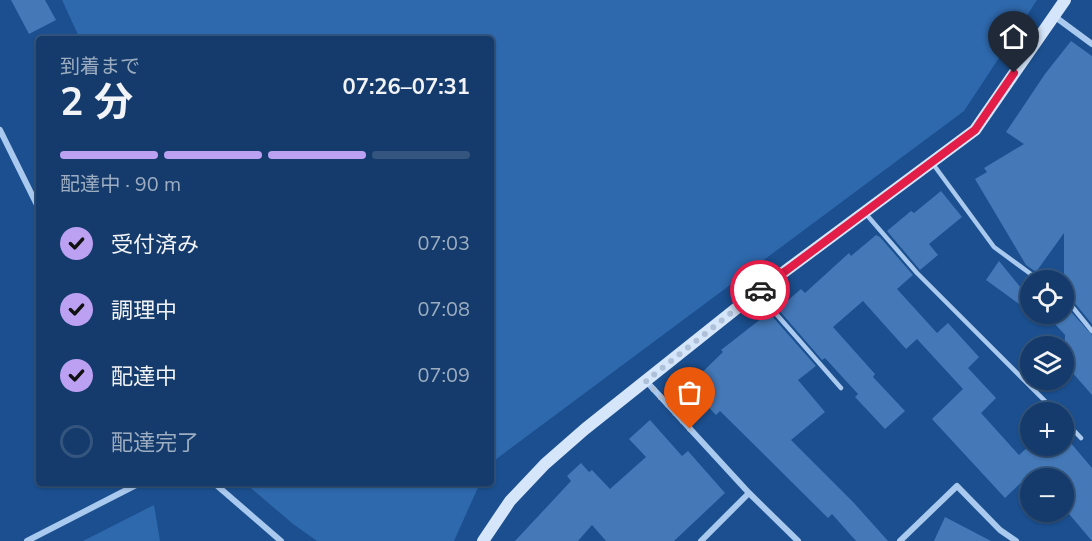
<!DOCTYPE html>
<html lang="ja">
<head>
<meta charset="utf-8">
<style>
	:root { --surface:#143b6b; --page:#214673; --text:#f1f3f6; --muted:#9dadc1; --line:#33557e; --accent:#bca0f2 }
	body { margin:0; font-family:"Nunito Sans","Noto Sans JP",sans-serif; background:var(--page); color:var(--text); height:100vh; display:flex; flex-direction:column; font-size:22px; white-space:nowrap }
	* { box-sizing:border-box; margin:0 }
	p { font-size:20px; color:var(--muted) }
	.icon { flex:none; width:33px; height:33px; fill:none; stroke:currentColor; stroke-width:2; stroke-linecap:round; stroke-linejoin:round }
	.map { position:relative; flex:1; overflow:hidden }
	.sheet { position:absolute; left:36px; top:36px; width:458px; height:450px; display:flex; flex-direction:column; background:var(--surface); border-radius:6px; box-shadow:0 2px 4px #0004,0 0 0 2px var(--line) }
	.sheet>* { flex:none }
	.tools { position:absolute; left:1020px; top:270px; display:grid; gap:12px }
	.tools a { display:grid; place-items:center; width:54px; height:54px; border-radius:50%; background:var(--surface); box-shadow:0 2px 4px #0004,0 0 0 2px var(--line); font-size:30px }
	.pin { position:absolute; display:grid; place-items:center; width:51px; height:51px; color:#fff; margin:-62px -26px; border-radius:50% 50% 50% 0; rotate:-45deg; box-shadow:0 0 6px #0007 }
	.pin .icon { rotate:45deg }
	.courier { position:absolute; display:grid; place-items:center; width:60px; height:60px; margin:-30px; border:4px solid #e11d48; border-radius:50%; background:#fff; color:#222; box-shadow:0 2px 8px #0007 }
	.overview em { font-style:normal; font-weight:700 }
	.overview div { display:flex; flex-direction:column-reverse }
	.overview { display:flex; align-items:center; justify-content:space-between; height:102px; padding:0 24px }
	h1 { font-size:39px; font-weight:700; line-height:45px }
	.bar { display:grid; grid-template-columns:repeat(4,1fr); gap:9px 6px; align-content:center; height:72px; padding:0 24px }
	.bar i { height:8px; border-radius:4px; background:var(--line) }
	.bar .current { background:var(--accent) }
	.bar p { grid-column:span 4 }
	ol { padding:0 24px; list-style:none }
	li { display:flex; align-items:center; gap:18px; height:66px }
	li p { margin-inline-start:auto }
	li .icon { padding:6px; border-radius:50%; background:var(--accent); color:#111; stroke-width:4 }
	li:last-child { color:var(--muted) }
	li i { width:33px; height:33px; border:3px solid var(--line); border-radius:50% }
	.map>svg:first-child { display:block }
	.green { fill:#2e69ad }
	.building { fill:#4478b7 }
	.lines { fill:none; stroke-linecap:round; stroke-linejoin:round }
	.lane { stroke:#a9c9ee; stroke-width:4.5 }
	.street { stroke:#a9c9ee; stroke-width:6 }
	.secondary { stroke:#d6e6fa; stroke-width:12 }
	.done { stroke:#afc1d8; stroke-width:6; stroke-dasharray:0 10.8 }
	.route { stroke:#e11d48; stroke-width:8 }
</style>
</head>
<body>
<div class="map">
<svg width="1092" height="541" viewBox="0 0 1092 541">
	<rect width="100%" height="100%" fill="#1b4f8f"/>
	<path class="green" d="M62,0H1037L964,111L491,463L490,39H80Z
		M245,483H480L454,541H317L293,524Z
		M154,505L160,541H83Z"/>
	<path class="building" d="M11,0H45L56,20L29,34Z
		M1071,41L1092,56V324L1073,301L1064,295V233L1036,272L1026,265L975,179L987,172L984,168L1024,144L1006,132L1045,74Z
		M941,191L962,217L929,244L938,255L920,270L887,231L911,211L914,213Z
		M876,235L880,237L913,275L897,289L937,333L948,323L979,357L968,368L996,398L981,413L1019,455L1030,445L1064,446V435L1092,468V541L1064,508V478H1026L1005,498L932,419L963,389L917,339L906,349L863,301L833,327L875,374L873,377L905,411L885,429L855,397L858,394L825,358L822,360L778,309L801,289L805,293L849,253L851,256Z
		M999,261L1030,299V312L986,280Z
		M1064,304L1092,335V395L1064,363L1065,335L1046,314H1064Z
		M766,315L768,318L771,315L816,366L798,380L825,412L791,440L854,503L888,541H856L832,514L828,518L720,411L716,415L688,386L723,352L721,350Z
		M650,420L682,456L688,451L725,493L674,541H606L592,525L578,541H515L571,481L567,476L581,463L589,472L592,470L610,489L646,457L629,439Z
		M945,517L991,541H934Z"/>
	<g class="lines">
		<path class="lane" d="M933,164L994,247L1039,280
			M866,214L917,273L1056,412
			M757,292L841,388
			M1064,299L1070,304L1092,331
			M1064,420L1081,438"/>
		<path class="street" d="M1054,16L1092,44
			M0,130L39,209
			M646,381L749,493L798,541
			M214,483L281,541
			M27,541L140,483
			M701,541L749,493
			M900,541L957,486L1000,530L1016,541"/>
		<path class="secondary" d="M483,541L510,501L545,464L585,429L757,292L975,130L1065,0"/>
	</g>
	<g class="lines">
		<path class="done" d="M690,429L646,381L760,290"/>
		<path class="route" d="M760,290L975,130L1014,73"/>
	</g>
</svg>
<div class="tools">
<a><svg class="icon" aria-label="locate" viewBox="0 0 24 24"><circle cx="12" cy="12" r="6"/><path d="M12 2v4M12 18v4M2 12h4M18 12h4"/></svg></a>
<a><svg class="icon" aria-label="layers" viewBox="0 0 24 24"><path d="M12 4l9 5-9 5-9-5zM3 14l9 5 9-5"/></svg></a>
<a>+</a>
<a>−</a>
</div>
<div class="pin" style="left:690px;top:429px;background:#ea580c"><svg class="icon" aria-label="bag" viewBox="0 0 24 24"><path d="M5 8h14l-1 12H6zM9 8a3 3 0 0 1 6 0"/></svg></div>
<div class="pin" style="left:1014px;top:73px;background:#1f2937"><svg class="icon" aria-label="home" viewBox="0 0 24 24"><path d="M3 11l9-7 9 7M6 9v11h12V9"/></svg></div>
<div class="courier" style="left:760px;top:290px"><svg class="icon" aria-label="car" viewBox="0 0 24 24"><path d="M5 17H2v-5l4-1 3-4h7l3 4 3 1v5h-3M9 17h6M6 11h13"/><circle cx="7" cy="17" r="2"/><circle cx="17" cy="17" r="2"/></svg></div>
<section class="sheet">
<div class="overview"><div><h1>2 分</h1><p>到着まで</p></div><em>07:26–07:31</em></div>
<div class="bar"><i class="current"></i><i class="current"></i><i class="current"></i><i></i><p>配達中 · 90 m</p></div>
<ol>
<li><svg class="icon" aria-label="check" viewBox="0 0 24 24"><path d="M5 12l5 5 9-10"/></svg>受付済み<p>07:03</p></li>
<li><svg class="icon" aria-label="check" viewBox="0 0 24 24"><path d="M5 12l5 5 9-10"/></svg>調理中<p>07:08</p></li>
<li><svg class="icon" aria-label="check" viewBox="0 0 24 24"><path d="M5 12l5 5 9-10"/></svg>配達中<p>07:09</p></li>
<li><i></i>配達完了</li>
</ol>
</section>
</div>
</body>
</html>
